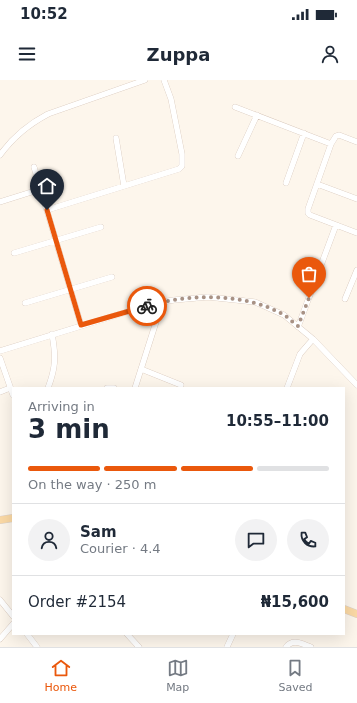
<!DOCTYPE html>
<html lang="en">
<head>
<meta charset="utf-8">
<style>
	:root { --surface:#fff; --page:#f2f2f3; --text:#1f2937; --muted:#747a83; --line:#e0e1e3; --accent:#ea580c }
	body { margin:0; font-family:"DejaVu Sans",sans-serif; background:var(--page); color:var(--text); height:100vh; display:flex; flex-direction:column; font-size:15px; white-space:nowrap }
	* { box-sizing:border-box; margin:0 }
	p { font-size:13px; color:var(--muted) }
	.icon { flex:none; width:22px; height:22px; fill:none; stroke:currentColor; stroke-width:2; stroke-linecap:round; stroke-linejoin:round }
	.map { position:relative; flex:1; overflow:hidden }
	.drawer { position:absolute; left:12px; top:307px; width:333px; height:248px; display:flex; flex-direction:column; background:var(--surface); border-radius:0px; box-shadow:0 4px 16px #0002 }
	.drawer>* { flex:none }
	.pin { position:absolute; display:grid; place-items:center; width:34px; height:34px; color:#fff; margin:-41px -17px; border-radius:50% 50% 50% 0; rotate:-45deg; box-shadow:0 0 4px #0007 }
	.pin .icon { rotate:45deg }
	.courier { position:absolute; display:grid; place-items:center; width:40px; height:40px; margin:-20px; border:3px solid #ea580c; border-radius:50%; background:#fff; color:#222; box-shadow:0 1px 5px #0007 }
	.overview em { font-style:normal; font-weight:800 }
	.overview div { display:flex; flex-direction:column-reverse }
	.overview { display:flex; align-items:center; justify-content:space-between; height:68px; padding:0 16px }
	h1 { font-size:26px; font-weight:800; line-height:30px }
	.bar { display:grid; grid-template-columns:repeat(4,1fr); gap:6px 4px; align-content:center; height:48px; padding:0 16px }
	.bar i { height:5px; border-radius:3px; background:var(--line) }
	.bar .on { background:var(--accent) }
	.bar p { grid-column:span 4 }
	.line { display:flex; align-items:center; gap:10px; padding:0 16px; border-top:1px solid var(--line) }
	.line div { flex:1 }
	.round { display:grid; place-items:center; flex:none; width:42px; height:42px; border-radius:21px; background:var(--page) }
	.status { display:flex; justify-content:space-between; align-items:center; height:28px; padding:0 20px; background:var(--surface); direction:ltr }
	.status svg { height:11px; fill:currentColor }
	header { display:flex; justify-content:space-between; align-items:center; height:52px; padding:0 16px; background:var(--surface); font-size:18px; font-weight:800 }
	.menu { display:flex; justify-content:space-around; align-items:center; height:56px; border-top:1px solid var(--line); background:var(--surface); font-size:11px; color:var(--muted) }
	.menu a { display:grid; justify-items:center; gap:2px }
	.menu .on { color:var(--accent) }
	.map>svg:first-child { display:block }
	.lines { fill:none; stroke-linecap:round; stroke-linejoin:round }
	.minor-casing { stroke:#d1beb0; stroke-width:6 }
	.major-casing { stroke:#dad1cd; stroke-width:8 }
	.minor { stroke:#fff; stroke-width:5.5 }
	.major { stroke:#fbd9a5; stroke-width:7 }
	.done { stroke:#a89285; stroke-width:4; stroke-dasharray:0 7.2 }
	.route { stroke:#ea580c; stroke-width:5 }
</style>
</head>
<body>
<div class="status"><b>10:52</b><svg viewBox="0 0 49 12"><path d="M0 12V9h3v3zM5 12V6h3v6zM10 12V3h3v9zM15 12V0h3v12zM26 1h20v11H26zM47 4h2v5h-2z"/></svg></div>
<header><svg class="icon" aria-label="menu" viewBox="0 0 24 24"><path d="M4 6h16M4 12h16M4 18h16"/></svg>Zuppa<svg class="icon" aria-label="person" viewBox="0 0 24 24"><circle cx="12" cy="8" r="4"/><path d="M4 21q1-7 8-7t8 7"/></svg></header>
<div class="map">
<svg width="357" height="567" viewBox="0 0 357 567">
	<rect width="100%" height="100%" fill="#fdf6ec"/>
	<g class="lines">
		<defs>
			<path id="minor" d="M235,27L331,64
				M116,58L124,106
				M357,62L339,55L336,56L331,64L308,129V133L310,135L357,153
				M0,75C13,57 29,44 48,34L145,0
				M238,76L257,35
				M34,87L81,245
				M286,103L304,53
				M317,104L357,119
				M0,122L41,109
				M47,130L179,89L182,86V74L171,19L164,0
				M14,173L101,147
				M345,219L357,190
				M25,223L112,197
				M298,247L336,145
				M0,271L156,223L174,220L208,217L255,222L284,235L313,259L357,305
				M0,278L13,315
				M141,289L181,305
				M48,308C56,287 56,276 52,254
				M107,308H114
				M135,308L156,242V223
				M287,308L300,274L313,259
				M0,312L10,308
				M0,520L13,536
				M27,554L37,567
				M127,554L139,567
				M0,559L13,544
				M227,567L233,554
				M286,567C293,558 302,564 311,567"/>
			<path id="major" d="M0,440L13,438
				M344,529L357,534"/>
		</defs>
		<use href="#minor" class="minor-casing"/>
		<use href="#major" class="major-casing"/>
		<use href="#minor" class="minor"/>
		<use href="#major" class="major"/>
	</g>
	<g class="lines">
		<path class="done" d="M147,226C188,214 245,212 284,235C289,238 293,243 298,246L309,218"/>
		<path class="route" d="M47,130L81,245L147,226"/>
	</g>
</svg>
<div class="pin" style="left:309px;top:218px;background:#ea580c"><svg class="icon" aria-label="bag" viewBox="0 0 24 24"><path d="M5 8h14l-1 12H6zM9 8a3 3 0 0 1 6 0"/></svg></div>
<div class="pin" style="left:47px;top:130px;background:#1f2937"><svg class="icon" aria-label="home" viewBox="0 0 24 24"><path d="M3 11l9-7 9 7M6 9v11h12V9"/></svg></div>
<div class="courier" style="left:147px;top:226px"><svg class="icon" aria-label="bike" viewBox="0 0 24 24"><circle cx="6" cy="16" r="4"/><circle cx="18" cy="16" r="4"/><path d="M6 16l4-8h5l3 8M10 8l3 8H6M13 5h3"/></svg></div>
<section class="drawer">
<div class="overview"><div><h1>3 min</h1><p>Arriving in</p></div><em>10:55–11:00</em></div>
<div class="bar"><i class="on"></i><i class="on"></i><i class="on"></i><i></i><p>On the way · 250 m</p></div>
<div class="line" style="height:72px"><a class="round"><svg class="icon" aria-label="person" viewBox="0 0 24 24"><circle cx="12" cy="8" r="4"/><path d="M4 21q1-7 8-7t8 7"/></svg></a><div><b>Sam</b><p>Courier · 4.4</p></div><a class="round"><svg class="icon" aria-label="chat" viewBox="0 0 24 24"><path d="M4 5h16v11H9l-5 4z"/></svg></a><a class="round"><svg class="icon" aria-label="phone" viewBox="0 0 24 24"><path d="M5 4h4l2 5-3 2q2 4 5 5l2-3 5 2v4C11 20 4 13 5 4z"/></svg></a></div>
<div class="line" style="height:52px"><div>Order #2154</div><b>₦15,600</b></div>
</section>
</div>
<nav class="menu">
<a class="on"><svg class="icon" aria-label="home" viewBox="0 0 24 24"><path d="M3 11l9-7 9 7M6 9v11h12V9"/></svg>Home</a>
<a><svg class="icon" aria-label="map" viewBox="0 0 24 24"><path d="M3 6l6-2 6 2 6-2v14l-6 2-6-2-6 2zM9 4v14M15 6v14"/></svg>Map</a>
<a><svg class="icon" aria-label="saved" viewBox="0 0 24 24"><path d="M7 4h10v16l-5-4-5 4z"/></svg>Saved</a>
</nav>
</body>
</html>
